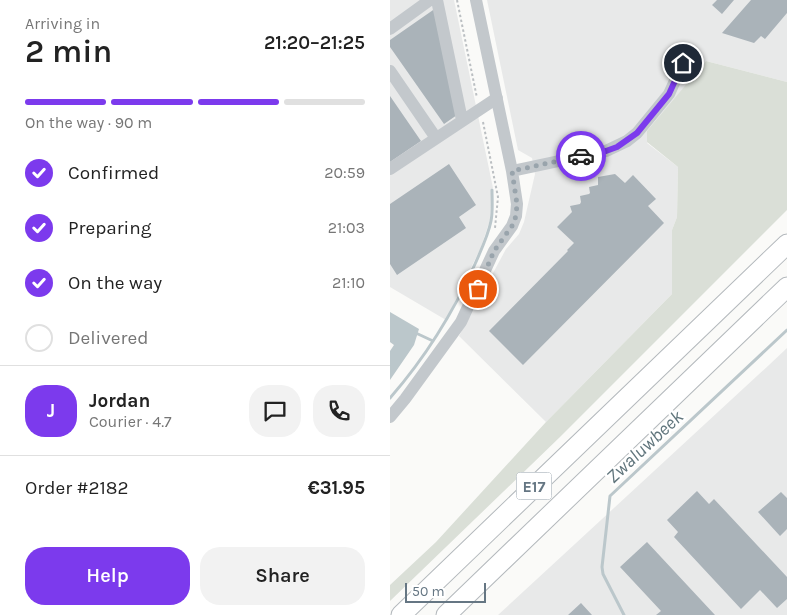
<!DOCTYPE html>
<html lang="en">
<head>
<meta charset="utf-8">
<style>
	:root { --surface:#fff; --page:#f2f2f2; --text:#222; --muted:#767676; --line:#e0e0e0; --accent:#7c3aed }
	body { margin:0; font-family:Karla,sans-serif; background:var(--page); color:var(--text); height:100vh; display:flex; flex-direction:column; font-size:19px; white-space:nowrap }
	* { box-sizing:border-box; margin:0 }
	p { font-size:16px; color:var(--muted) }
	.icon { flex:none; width:28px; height:28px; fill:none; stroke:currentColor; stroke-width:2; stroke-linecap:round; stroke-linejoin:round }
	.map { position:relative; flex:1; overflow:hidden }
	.side { display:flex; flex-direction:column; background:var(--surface); width:390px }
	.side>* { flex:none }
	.scale { position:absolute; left:15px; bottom:12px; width:81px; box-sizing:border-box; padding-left:5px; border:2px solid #657683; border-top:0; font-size:14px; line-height:18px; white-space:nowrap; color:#657683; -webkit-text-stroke:4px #fff; paint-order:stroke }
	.pin { position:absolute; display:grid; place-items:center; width:42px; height:42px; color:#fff; margin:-21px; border:2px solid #fff; border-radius:50%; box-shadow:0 1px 5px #0007 }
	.courier { position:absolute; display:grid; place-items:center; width:50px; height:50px; margin:-25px; border:4px solid #7c3aed; border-radius:50%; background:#fff; color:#222; box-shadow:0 1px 6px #0007 }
	.overview em { font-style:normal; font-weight:600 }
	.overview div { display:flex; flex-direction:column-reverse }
	.overview { display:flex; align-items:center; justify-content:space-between; height:85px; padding:0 25px }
	h1 { font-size:32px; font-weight:600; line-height:38px }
	.bar { display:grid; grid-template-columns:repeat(4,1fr); gap:8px 5px; align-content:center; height:60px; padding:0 25px }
	.bar i { height:6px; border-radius:4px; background:var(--line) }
	.bar .on { background:var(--accent) }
	.bar p { grid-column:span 4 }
	.line { display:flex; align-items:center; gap:12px; padding:0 25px; border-top:1px solid var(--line) }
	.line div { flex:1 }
	.round { display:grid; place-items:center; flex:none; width:52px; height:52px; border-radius:20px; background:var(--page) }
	ol { padding:0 25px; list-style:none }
	li { display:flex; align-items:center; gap:15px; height:55px }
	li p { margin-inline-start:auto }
	li .icon { padding:5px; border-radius:50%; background:var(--accent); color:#fff; stroke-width:4 }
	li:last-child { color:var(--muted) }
	li i { width:28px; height:28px; border:2px solid var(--line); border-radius:50% }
	.button { display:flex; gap:10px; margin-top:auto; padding:10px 25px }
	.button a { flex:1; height:58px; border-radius:20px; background:var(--accent); color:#fff; font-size:20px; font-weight:600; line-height:58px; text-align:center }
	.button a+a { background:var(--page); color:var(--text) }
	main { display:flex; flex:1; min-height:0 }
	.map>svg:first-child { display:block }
	.built { fill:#e8e9e9 }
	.green { fill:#dadfd7 }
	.water { fill:#bbc7cb }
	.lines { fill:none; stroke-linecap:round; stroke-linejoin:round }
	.stream { stroke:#bbc7cb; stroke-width:3 }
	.building { fill:#aab3b9 }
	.highway-casing { stroke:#b4b9bd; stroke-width:21 }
	.path { stroke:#bbbfc2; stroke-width:2; stroke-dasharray:2.5 2.5; stroke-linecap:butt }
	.minor { stroke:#c3c8cc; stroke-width:12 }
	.highway { stroke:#fff; stroke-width:19 }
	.done { stroke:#99a4ac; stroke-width:5; stroke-dasharray:0 9 }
	.route { stroke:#7c3aed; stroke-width:6 }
	.labels { text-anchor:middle; stroke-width:5; stroke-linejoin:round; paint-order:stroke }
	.shield { fill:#fff; stroke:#939fa8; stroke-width:1 }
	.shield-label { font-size:16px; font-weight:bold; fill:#657683 }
	.water-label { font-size:19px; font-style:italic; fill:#60757c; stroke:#fff }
</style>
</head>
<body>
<main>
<section class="side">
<div class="overview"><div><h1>2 min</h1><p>Arriving in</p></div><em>21:20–21:25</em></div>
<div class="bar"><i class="on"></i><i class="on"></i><i class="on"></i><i></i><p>On the way · 90 m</p></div>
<ol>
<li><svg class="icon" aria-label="check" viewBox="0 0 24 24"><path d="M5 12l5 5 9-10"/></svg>Confirmed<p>20:59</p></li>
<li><svg class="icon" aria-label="check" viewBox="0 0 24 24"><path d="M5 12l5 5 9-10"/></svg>Preparing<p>21:03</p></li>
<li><svg class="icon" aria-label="check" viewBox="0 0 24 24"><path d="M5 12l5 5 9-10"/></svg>On the way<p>21:10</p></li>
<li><i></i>Delivered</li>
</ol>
<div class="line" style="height:90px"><b class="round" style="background:var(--accent);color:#fff">J</b><div><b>Jordan</b><p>Courier · 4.7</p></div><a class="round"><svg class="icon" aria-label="chat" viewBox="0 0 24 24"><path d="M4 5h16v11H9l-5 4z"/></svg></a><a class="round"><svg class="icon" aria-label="phone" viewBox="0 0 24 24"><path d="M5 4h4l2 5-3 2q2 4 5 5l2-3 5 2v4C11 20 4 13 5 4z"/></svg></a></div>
<div class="line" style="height:65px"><div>Order #2182</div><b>€31.95</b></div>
<div class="button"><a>Help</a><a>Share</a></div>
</section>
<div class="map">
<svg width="397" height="615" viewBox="0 0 397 615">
	<rect width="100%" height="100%" fill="#fafaf8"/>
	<path class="built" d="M0,0H64L103,188L101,189V205L100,220L91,247L56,320L0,287Z
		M97,0H397V82L316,61L257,143L288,167L287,217L282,230V294L156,422L69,336L116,249L129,234L134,222L145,174L142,158L128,150Z
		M397,348V615H108L379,365Z"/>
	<path class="green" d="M316,61L397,82V210L170,437L0,601V585L46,542L156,422L282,294V230L287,217L288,167L257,142V131Z"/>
	<path class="water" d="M0,312L29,329L24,345L0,380V351L4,345L0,342Z"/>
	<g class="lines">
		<path class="stream" d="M28,334L43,341
			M0,398C35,358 63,313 85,264C91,250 98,236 101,221C103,211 102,200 102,190
			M234,615L213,574L212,567L220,496L397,330"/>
	</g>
	<path class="building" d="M327,0H344L332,14L322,5Z
		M361,0H397V13L375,39L371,36L364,43L332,33Z
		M46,8L67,115L54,124L0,47V40Z
		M0,96L31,141L0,162Z
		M59,164L86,205L69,217L76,228L7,275L0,264V204Z
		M225,174L235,183L243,175L266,199L258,206L274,223L133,365L99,331L178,251L177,250L184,243L167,227L182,212L180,206L190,204L191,202L190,196L199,194L200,193L199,187L208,185V177Z
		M307,491L319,504L324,499L397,577V599L387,608L370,590L351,609L284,537L288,532L277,520Z
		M391,492L397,498V529L390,536L368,512Z
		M257,542L325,615H266L271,611L230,567Z
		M191,603L202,615H178Z"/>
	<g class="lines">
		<defs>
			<path id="highway" d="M11,615L397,244
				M56,615L397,287"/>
		</defs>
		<use href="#highway" class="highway-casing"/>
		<path class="path" d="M67,0L87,98
			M93,122L108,197L105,228"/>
		<path class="minor" d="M47,0L72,120
			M0,29L40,0
			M0,71L46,138
			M0,169L107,98
			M122,171L216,151L237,141L247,133L279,94L293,63
			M0,417L15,399L71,322L104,251L122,226L126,216L127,204L122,171L86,0"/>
		<use href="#highway" class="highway"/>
	</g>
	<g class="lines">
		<path class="done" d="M88,289L104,251L122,226L126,216L127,204L122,171L191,156"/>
		<path class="route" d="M191,156L216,151L227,147L247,133L279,94L293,63"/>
	</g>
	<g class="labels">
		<rect class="shield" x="126.5" y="472.5" width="35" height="27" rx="4"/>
		<g class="shield-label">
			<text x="144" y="492">E17</text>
		</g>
		<g class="water-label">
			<text transform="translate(254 446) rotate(-43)" y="7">Zwaluwbeek</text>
		</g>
	</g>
</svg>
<div class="scale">50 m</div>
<div class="pin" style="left:88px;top:289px;background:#ea580c"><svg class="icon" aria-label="bag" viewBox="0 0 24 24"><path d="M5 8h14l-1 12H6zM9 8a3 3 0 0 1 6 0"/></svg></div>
<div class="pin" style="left:293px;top:63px;background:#1f2937"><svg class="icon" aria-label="home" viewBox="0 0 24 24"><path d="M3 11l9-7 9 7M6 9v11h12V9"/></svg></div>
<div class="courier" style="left:191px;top:156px"><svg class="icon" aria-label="car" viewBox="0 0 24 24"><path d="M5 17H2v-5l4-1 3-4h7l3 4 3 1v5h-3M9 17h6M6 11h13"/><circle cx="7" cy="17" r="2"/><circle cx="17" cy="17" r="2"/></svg></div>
</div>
</main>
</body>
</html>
